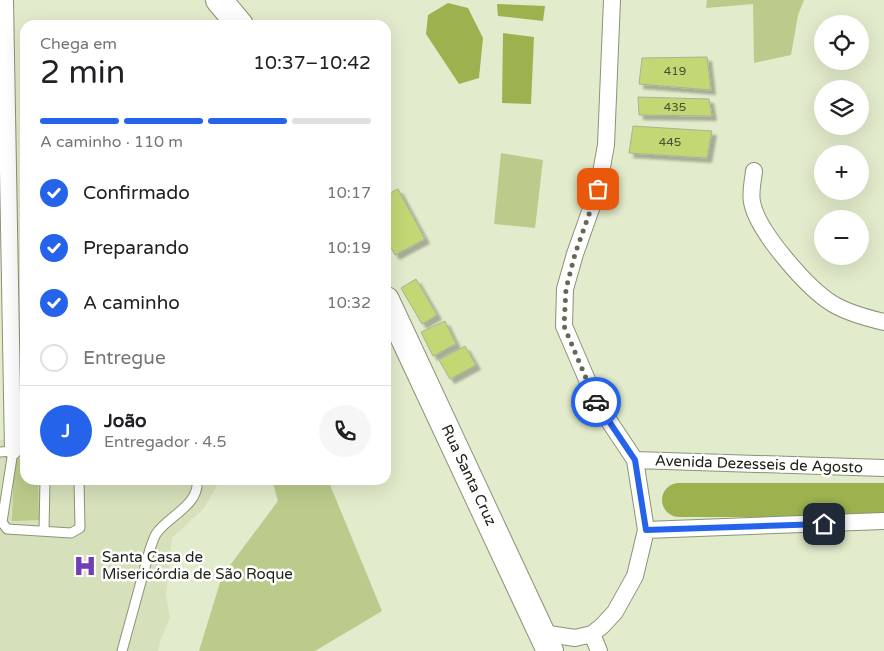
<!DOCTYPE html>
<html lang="pt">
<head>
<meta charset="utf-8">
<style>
	:root { --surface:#fff; --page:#f6f6f6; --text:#202124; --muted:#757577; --line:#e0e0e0; --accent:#2563eb }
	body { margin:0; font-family:"Varela Round",sans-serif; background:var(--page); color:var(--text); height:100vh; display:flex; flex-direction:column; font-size:19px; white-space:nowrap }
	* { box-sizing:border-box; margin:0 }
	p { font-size:16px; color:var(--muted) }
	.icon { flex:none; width:28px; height:28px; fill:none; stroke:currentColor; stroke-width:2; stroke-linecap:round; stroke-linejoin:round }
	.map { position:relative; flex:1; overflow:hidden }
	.side { position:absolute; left:20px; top:20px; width:371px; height:465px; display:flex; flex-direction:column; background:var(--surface); border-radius:15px; box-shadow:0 5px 20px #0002 }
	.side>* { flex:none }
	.controls { position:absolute; left:814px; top:15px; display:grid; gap:10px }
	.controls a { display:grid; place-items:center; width:55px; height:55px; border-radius:50%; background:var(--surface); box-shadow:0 5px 20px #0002; font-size:25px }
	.pin { position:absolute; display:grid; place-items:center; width:42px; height:42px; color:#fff; margin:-21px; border-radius:10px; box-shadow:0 2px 8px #0006 }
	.courier { position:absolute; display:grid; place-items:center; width:50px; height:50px; margin:-25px; border:4px solid #2563eb; border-radius:50%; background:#fff; color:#222; box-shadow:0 1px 6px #0007 }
	.summary em { font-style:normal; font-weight:600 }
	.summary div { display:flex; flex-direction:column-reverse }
	.summary { display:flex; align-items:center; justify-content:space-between; height:85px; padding:0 20px }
	h1 { font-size:32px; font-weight:600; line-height:38px }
	.bar { display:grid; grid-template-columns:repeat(4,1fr); gap:8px 5px; align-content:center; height:60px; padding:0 20px }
	.bar i { height:6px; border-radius:4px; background:var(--line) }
	.bar .current { background:var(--accent) }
	.bar p { grid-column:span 4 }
	.line { display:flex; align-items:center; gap:12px; padding:0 20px; border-top:1px solid var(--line) }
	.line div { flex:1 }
	.round { display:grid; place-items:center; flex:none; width:52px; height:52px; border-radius:26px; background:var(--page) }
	ol { padding:0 20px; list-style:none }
	li { display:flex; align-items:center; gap:15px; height:55px }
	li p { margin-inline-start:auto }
	li .icon { padding:5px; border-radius:50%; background:var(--accent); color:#fff; stroke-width:4 }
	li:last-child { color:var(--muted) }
	li i { width:28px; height:28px; border:2px solid var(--line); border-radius:50% }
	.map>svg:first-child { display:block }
	.built { fill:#d6e0ba }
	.green { fill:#bbcb8b }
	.water { fill:#9db24f }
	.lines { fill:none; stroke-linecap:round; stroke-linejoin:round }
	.river { stroke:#9db24f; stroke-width:34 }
	.building { fill:#c2d875; stroke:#aab294; filter:url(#shadow) }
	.lane-casing { stroke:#8b9376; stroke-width:11 }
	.street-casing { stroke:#8b9376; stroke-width:18 }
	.primary-casing { stroke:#8b9376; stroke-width:28 }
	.lane { stroke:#fff; stroke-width:9 }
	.street { stroke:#fff; stroke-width:16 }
	.primary { stroke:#fff; stroke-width:26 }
	.done { stroke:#646956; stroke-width:5; stroke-dasharray:0 9 }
	.route { stroke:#2563eb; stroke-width:6 }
	.labels { text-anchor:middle; stroke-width:5; stroke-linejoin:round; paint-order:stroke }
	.number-label { font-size:12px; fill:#48502e }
	.street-label { font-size:15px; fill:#202317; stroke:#fff }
	.poi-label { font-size:15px; fill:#202317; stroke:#fff; text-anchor:start }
</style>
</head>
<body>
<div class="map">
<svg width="884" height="651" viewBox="0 0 884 651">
	<defs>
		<filter id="shadow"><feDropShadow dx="4.5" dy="4.5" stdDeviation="1" flood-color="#0004"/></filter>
	</defs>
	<rect width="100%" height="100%" fill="#e2ebcb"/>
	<path class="built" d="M25,438V480H220L204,508L172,538L166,594L170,618L160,641L158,651H0V440Z"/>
	<path class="green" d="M707,0H804L798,15L791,55L754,63L753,4L706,8Z
		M501,153L543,160L535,228L494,224Z
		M14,458L25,459V480H38L39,520L12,521Z
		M272,480H328L382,611L315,651H199L222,576L278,501Z"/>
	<path class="water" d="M448,3L468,8L483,38L479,78L459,84L426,34L428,15Z
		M497,4L545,6L543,21L498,16Z
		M503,33L534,37L531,104L502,103Z"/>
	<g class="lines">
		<path class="river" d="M679,500H884"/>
	</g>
	<path class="building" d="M707,57L711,90L639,84L642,58Z
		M638,97L709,99L712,116L639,115Z
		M633,126L712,131L707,158L629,153Z
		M398,189L425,239L395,255L386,238V195Z
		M416,279L437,315L422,324L401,288Z
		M445,321L456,344L433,356L421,332Z
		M465,346L476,365L450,379L439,360Z"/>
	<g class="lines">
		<defs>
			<path id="lane" d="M0,452L13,451L2,522L7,529L71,533L80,528L79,480
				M44,531L45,480
				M122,651L150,549C152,544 153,539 156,534C168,516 200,505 197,480"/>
			<path id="street" d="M5,0L13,451
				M754,171C753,181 750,192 752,202C757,231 808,289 833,304C848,313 867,318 884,322
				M635,460L884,468
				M646,530L884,521
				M542,633L575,638L592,634L602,626L615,612L635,576L646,530L635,460L597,403L564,326L565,289L575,254L598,189L606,145L612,0
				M592,634L599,651"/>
			<path id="primary" d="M219,0L240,25
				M386,300L550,651"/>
		</defs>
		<use href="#lane" class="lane-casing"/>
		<use href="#street" class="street-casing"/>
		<use href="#primary" class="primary-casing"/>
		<use href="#lane" class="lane"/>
		<use href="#street" class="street"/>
		<use href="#primary" class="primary"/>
	</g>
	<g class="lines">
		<path class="done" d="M596,402L564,326L566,289L575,254L598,189"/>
		<path class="route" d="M596,402L635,460L646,530L824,524"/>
	</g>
	<defs>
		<symbol id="hospital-bare" viewBox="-9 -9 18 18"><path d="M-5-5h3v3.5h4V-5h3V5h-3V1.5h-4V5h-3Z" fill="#713eb5" stroke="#fff" stroke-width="2.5" paint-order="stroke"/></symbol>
	</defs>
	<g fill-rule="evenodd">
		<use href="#hospital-bare" x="69" y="550" width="32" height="32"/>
	</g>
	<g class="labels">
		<g class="number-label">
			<text x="675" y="75">419</text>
			<text x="675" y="111">435</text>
			<text x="670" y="146">445</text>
		</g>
		<g class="street-label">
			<text transform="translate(759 464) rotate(2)" y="5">Avenida Dezesseis de Agosto</text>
			<text transform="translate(469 475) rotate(65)" y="5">Rua Santa Cruz</text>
		</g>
		<g class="poi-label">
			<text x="102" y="562">Santa Casa de<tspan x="102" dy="17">Misericórdia de São Roque</tspan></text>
		</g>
	</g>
</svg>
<div class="controls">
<a><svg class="icon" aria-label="locate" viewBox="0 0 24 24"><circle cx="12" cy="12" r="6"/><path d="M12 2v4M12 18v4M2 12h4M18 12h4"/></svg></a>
<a><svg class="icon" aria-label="layers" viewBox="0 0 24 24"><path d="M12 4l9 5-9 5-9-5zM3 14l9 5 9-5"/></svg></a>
<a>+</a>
<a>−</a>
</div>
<div class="pin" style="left:598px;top:189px;background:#ea580c"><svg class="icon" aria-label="bag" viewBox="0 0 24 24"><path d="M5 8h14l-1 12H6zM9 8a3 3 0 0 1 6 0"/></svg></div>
<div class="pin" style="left:824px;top:524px;background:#1f2937"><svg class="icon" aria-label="home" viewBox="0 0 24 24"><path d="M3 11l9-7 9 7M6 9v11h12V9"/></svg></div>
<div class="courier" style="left:596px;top:402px"><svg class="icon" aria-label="car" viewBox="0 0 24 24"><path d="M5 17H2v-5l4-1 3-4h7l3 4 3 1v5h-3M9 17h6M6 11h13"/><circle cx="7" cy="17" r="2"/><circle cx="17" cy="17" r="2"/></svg></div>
<section class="side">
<div class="summary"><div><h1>2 min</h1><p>Chega em</p></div><em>10:37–10:42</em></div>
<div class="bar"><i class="current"></i><i class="current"></i><i class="current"></i><i></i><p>A caminho · 110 m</p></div>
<ol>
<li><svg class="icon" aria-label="check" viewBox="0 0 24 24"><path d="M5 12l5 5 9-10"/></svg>Confirmado<p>10:17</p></li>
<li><svg class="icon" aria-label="check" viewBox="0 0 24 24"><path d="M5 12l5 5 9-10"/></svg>Preparando<p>10:19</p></li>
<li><svg class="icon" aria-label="check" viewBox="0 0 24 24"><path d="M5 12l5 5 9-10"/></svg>A caminho<p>10:32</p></li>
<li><i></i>Entregue</li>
</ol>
<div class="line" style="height:90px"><b class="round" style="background:var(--accent);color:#fff">J</b><div><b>João</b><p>Entregador · 4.5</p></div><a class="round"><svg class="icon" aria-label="phone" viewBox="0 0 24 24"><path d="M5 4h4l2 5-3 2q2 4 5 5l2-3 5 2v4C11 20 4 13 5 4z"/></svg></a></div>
</section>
</div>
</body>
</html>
